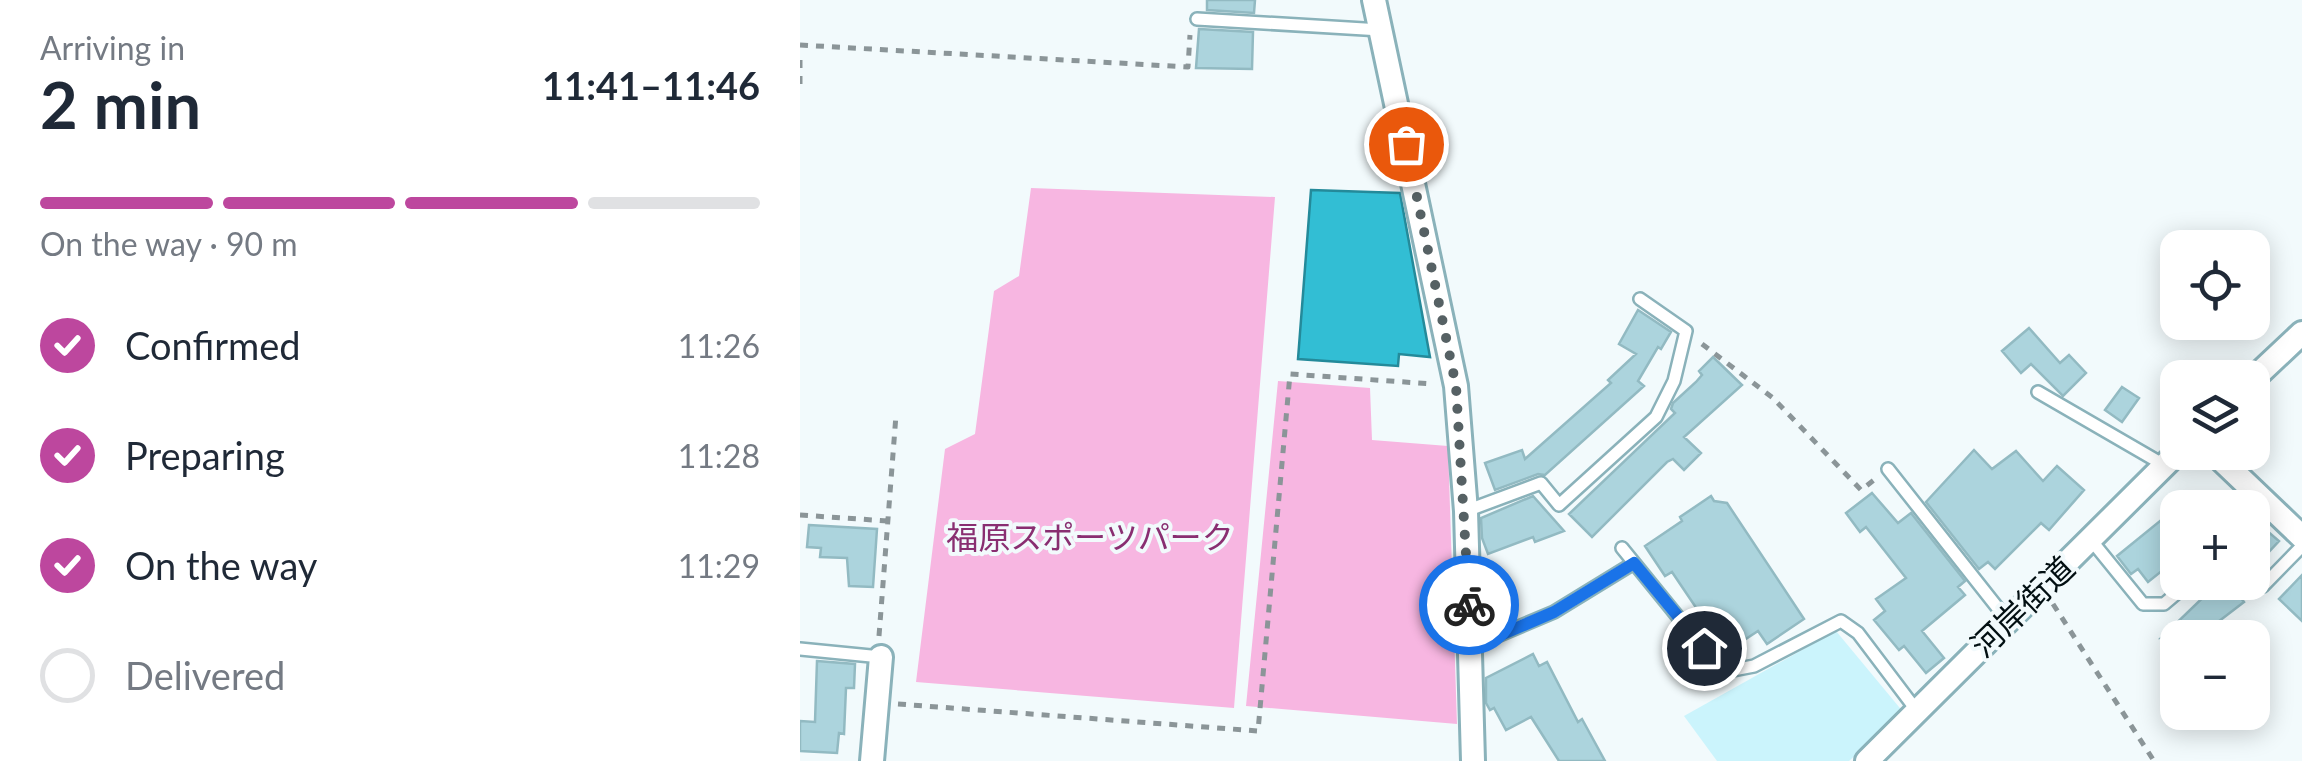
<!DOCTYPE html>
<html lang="en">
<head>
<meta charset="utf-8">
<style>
	:root { --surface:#fff; --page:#f6f6f7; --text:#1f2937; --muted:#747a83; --line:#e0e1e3; --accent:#bd479e }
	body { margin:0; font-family:Lato,"Noto Sans JP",sans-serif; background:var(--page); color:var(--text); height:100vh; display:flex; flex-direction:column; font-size:38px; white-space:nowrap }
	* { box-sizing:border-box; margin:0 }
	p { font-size:32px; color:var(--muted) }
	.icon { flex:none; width:55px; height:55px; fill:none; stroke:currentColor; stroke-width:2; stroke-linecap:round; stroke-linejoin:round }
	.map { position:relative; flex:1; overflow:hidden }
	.details { display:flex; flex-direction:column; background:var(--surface); width:800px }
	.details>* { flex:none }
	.tools { position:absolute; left:1360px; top:230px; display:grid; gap:20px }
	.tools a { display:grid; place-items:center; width:110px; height:110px; border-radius:20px; background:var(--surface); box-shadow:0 5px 25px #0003; font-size:50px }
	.pin { position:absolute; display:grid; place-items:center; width:85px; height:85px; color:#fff; margin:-42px; border:5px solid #fff; border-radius:50%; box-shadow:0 2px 10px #0007 }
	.courier { position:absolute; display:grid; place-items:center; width:100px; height:100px; margin:-50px; border:8px solid #1a73e8; border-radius:50%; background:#fff; color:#222; box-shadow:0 2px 12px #0007 }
	.head em { font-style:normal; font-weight:700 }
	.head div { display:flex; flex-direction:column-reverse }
	.head { display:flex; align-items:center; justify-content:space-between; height:170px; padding:0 40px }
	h1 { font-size:65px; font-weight:700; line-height:75px }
	.bar { display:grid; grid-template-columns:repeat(4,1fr); gap:15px 10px; align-content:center; height:120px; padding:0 40px }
	.bar i { height:12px; border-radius:8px; background:var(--line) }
	.bar .selected { background:var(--accent) }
	.bar p { grid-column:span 4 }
	ol { padding:0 40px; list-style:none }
	li { display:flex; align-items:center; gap:30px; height:110px }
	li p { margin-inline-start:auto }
	li .icon { padding:10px; border-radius:50%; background:var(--accent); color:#fff; stroke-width:4 }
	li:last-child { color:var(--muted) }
	li i { width:55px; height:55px; border:5px solid var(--line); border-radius:50% }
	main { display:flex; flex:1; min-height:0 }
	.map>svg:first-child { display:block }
	.built { fill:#cbf4fc }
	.green { fill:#f7b6e1 }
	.water { fill:#32bed4; stroke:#248a9a; stroke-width:2.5 }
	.building { fill:#acd4dd; stroke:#92bac2; stroke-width:2.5 }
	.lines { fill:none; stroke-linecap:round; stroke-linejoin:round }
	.service-casing { stroke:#8ab2ba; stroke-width:16 }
	.minor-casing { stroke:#8ab2ba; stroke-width:28 }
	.path { stroke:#8b9598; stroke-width:5; stroke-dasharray:8 8; stroke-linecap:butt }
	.service { stroke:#fff; stroke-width:11 }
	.minor { stroke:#fff; stroke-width:22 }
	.done { stroke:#566164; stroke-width:10; stroke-dasharray:0 18 }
	.route { stroke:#1a73e8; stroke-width:12 }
	.labels { text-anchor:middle; stroke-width:8; stroke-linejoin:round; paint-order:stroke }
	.park-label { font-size:32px; fill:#892e71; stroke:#f2fafc }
	.street-label { font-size:32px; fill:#020f12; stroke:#f2fafc }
</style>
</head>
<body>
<main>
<section class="details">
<div class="head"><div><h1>2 min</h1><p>Arriving in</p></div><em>11:41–11:46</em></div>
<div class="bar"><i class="selected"></i><i class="selected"></i><i class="selected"></i><i></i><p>On the way · 90 m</p></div>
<ol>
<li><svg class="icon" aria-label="check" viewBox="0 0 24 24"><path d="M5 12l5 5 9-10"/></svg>Confirmed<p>11:26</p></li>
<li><svg class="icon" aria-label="check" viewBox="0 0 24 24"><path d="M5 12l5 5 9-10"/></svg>Preparing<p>11:28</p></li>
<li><svg class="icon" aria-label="check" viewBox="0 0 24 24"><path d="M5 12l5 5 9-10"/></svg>On the way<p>11:29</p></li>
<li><i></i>Delivered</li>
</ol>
</section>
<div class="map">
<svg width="1502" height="761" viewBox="0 0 1502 761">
	<rect width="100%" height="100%" fill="#f2fafc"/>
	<path class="built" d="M1036,631L1104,713L1049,761H917L884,716Z"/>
	<path class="green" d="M231,188L475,197L434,708L116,682L145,449L175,434L194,291L219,276Z
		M478,381L570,388L572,440L648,446L657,724L446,706Z"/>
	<path class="water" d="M511,190L600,193L630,357L599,354L598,366L498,359Z"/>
	<path class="building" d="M407,0H455L454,13L407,10Z
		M399,29L453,32L452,69L396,68Z
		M838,310L871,332L861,349L858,347L838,381L844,386L745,475L738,474L695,490L685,463L722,450L725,459L811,383L808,380L836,354L819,344Z
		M1229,328L1260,363L1269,355L1286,373L1263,396L1231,364L1221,373L1202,351Z
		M913,357L942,385L884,437L901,453L884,470L873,459L867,462L792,537L769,514L875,413L871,409L873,403L896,382L902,375L899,371Z
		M1322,387L1339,398L1322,422L1305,410Z
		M1174,450L1192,469L1216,451L1243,481L1257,466L1284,490L1249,530L1241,523L1195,569L1188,562L1179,569L1126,502Z
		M1072,493L1098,523L1111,513L1165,581L1158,587L1165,595L1122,631L1144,658L1126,673L1104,646L1099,650L1074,620L1085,611L1076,599L1106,578L1066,527L1060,532L1046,513Z
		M733,496L764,531L735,542L733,537L688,554L682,538L681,518Z
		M911,496L914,501L927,503L1004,619L967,644L958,631L926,652L872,572L865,576L845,546L882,521L880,517Z
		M1378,511V558L1348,582L1338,569L1331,574L1317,556L1360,521L1362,524Z
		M1452,518L1479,541L1465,556L1452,545Z
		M9,525L77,529L73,587L49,586L47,558L20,557L21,548L7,547Z
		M1502,575V621L1479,599Z
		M1419,582H1429L1444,602L1397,638H1361Z
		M733,654L739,666L747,662L778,722L782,719L805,761H759L731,717L706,730L694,708L690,710L686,703V678Z
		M17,661L55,664L54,688H46L44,734L39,733L37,753L0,751V721L15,722Z"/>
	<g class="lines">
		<defs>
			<path id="service" d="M397,19L581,30
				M1238,392L1364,465
				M1088,469L1208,621
				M666,511L741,483L759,505L856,417L874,381L886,331L840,299
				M1291,540L1343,604H1364L1390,582
				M822,548L904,649L928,671L954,666L1041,621L1058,633L1117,711
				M1452,578L1463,586L1502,546
				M671,647L754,612L834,563
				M0,649L81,657"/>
			<path id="minor" d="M574,0L656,386L666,511L673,761
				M1452,380L1502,333
				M1413,452L1502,537
				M72,761L81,657
				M1067,761L1378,452"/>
		</defs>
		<use href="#service" class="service-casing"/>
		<use href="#minor" class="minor-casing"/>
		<path class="path" d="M0,45L388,67L390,35
			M0,60V87
			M902,344L973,398L1061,490L1074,480
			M0,515L88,521
			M1253,604L1354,761
			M79,636L96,415
			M98,704L458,731L490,374L633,384"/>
		<use href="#service" class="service"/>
		<use href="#minor" class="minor"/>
	</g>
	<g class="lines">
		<path class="done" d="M606,144L656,386L669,605"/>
		<path class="route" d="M669,605L670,648L754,612L834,563L904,648"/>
	</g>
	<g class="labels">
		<g class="park-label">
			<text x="290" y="549">福原スポーツパーク</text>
		</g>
		<g class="street-label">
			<text transform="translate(1223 607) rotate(-44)" y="11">河岸街道</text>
		</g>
	</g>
</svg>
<div class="tools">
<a><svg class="icon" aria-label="locate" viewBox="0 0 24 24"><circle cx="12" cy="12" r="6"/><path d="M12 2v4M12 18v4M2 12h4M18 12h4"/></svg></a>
<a><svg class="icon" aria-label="layers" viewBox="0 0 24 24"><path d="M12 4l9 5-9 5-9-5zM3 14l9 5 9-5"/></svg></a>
<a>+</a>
<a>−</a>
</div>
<div class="pin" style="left:606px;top:144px;background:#ea580c"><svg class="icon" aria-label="bag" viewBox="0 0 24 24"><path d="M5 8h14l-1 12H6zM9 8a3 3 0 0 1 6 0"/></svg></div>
<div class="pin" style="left:904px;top:648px;background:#1f2937"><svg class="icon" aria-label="home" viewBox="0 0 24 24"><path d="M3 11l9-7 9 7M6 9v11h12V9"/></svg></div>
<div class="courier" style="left:669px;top:605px"><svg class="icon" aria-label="bike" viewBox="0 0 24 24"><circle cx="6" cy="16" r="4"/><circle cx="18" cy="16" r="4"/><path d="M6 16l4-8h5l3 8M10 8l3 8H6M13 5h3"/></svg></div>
</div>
</main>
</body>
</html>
